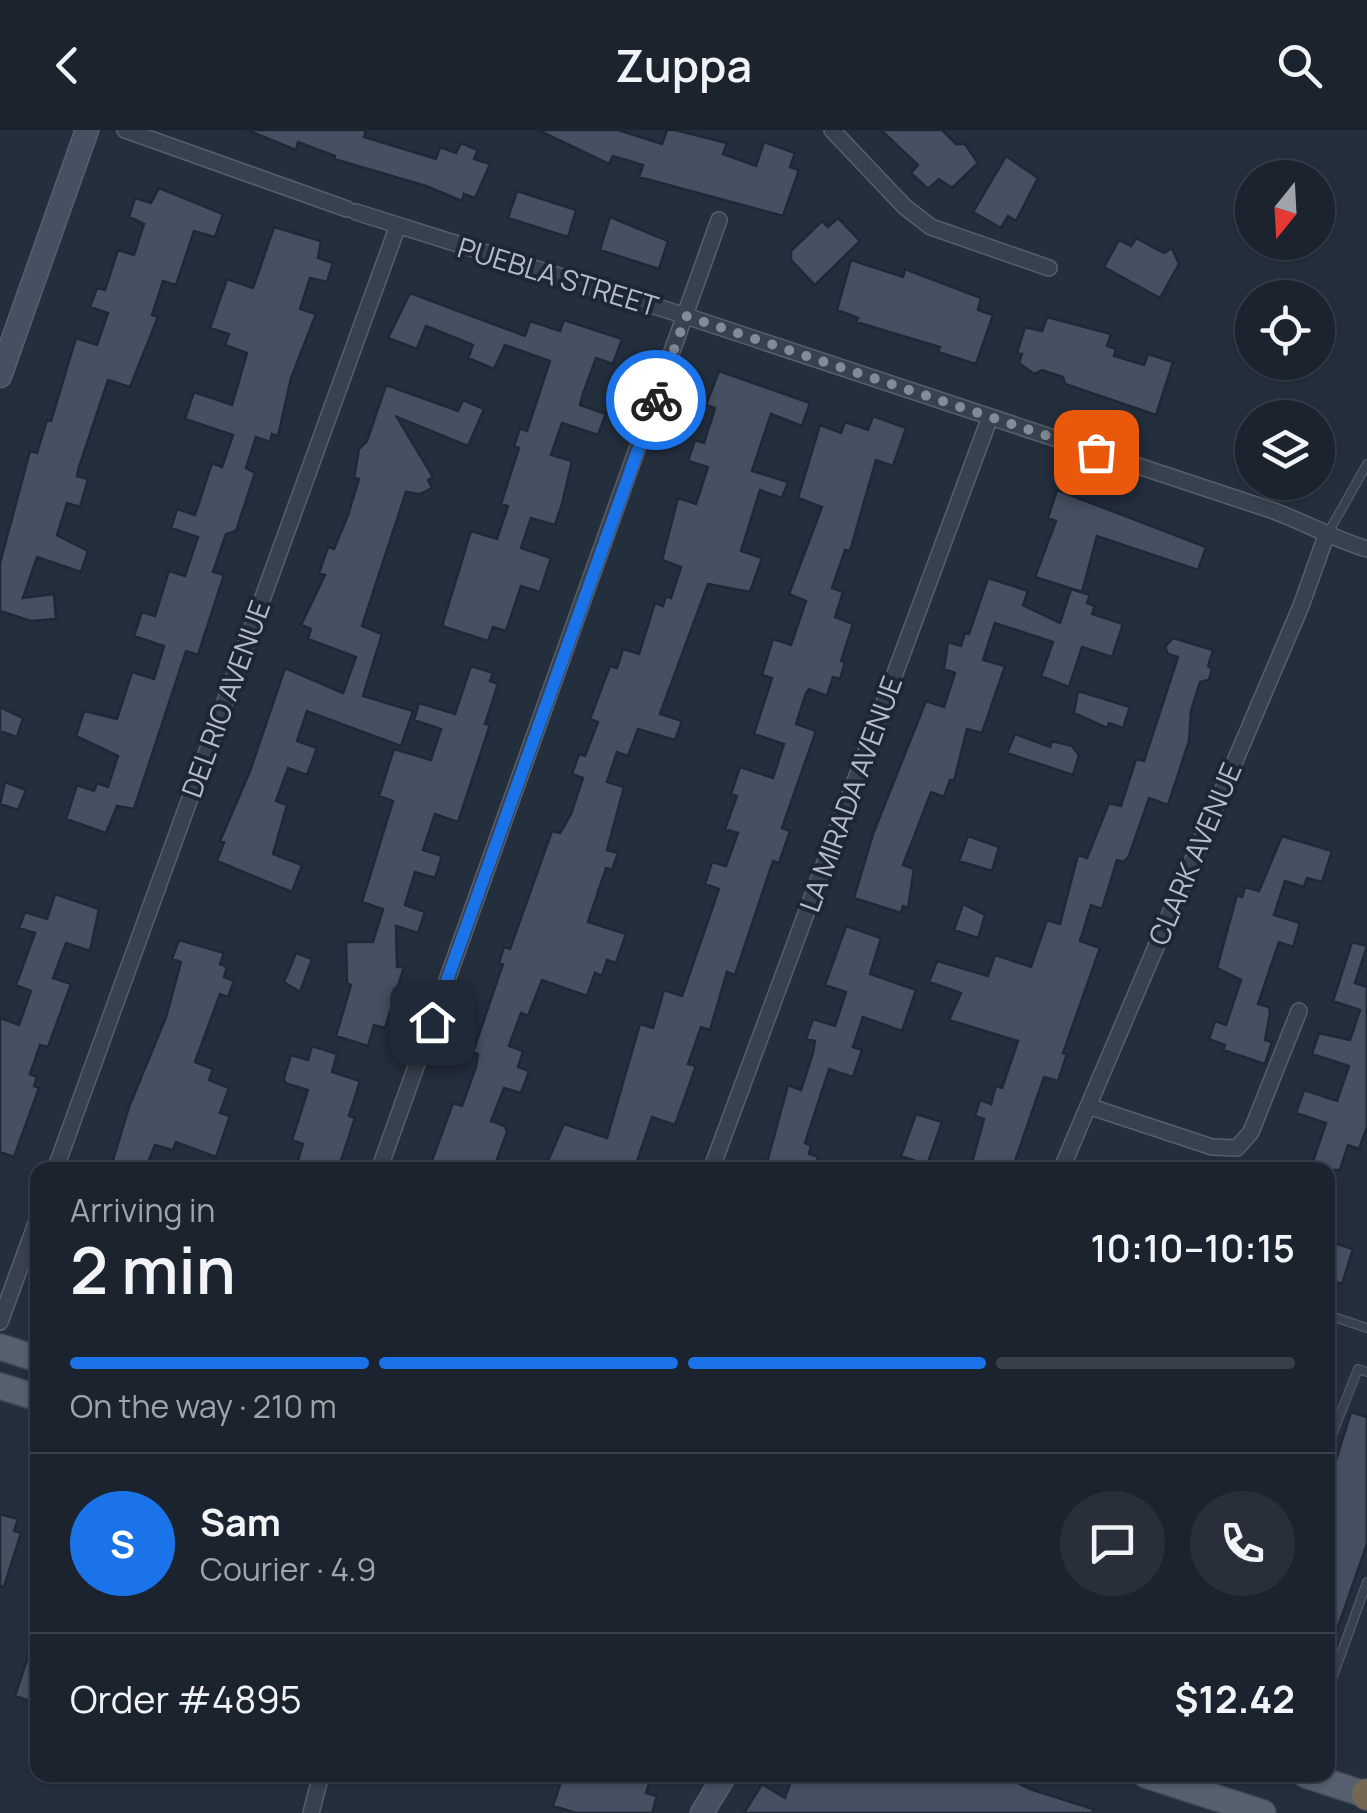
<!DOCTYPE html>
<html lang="en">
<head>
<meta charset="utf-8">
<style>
	:root { --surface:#1b232e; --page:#282f3a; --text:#f1f3f6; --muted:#a0a4aa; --line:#39404a; --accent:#1a73e8 }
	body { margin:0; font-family:Manrope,sans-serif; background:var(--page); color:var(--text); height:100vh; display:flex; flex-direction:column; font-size:38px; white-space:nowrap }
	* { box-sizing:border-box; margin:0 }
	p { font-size:32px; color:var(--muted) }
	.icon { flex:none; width:55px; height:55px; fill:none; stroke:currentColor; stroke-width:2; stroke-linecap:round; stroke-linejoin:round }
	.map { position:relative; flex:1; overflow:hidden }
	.panel { position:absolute; left:30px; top:1032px; width:1305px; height:620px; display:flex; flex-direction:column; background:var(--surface); border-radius:20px; box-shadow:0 2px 8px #0004,0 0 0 2px var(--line) }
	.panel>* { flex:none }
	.needle { width:65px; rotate:198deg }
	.tools { position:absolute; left:1235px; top:30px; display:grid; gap:20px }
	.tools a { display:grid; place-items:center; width:100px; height:100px; border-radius:50%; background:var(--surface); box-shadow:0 2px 8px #0004,0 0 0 2px var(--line); font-size:50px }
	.pin { position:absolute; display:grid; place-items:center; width:85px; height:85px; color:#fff; margin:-42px; border-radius:20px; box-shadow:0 5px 15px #0006 }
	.courier { position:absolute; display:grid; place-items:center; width:100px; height:100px; margin:-50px; border:8px solid #1a73e8; border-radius:50%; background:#fff; color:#222; box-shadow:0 2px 12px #0007 }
	.headline em { font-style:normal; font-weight:600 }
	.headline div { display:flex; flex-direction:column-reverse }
	.headline { display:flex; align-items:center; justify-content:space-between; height:170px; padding:0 40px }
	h1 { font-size:65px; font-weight:600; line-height:75px }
	.bar { display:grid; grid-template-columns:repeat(4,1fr); gap:15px 10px; align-content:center; height:120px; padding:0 40px }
	.bar i { height:12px; border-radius:8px; background:var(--line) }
	.bar .active { background:var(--accent) }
	.bar p { grid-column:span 4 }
	.line { display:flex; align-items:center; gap:25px; padding:0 40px; border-top:2px solid var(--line) }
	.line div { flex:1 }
	.round { display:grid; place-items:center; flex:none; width:105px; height:105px; border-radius:52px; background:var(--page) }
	header { display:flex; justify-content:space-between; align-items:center; height:130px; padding:0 40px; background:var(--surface); font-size:45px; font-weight:600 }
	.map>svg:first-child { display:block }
	.building { fill:#455162; stroke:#1f2835; stroke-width:2.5 }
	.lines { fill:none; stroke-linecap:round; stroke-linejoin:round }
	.lane-casing { stroke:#565f6c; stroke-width:10 }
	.street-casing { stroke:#565f6c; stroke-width:18 }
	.secondary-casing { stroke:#565f6c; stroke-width:25 }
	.primary-casing { stroke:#414a57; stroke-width:28 }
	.highway-casing { stroke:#434c59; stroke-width:32 }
	.lane { stroke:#38414e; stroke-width:8 }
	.street { stroke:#38414e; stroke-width:15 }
	.secondary { stroke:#465061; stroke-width:22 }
	.primary { stroke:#56606e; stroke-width:25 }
	.highway { stroke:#746855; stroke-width:30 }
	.done { stroke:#828b98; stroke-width:10; stroke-dasharray:0 18 }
	.route { stroke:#1a73e8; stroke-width:12 }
	.labels { text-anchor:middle; stroke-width:8; stroke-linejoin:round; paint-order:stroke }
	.street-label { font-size:28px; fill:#b4bcc9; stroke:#1d2633 }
</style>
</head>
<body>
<header><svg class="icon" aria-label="back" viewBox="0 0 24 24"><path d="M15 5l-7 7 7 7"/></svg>Zuppa<svg class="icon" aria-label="search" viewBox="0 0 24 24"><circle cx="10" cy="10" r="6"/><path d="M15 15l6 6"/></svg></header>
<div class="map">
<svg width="1367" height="1683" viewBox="0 0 1367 1683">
	<rect width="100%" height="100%" fill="#242f3e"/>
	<path class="building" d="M247,0H366L364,7L436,29L440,17L456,23L461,13L478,20L474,29L490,34L475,68L464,64L462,71L426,56L334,29L335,26L298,12L296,20Z
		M538,0H618L662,14L667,0H675L727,13L723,24L756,36L764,12L795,23L790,37L799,40L783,86L639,47L643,35L613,26L609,34Z
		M881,0H942L956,14H965L978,33L952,58L939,49L928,59L911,43L918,35Z
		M1006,26L1038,48L1016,91L1008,86L1001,98L973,82Z
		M159,58L223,84L215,107L194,101L176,155L163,151L152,185L158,187L130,257L108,250L79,337L77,346L88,349L80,377L67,373L57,405L88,421L81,442L37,427L23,468L54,464L56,489L31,491L0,481V433L30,321L37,323L47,290L51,291L76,208L97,215L108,183L90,177L97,158L105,160L118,120L134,125L144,94L129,87L135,68L151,73Z
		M517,61L576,80L568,107L508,88Z
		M610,87L668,111L659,139L600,120Z
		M838,88L860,111L815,155L791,130V121L822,91L828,97Z
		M274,97L321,111L318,128L333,133L327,152L310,148L300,179L316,184L291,248L278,306L272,304L270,312L256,307L246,338L255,343L236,401L226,404L213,442L224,445L198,525L186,521L134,679L117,676L106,703L66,689L77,655L94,661L97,653L108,657L118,626L76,606L84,581L117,589L132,542L154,549L164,516L134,506L142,482L155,486L169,441L185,446L198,407L171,398L177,379L195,385L212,333L222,337L233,305L185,289L194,262L232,275L247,223L225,215L229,204L210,198L227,149L253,158Z
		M1136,108L1164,123L1172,118L1179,134L1160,168L1104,137L1119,110L1131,116Z
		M851,130L903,147L905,139L981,168L978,180L993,185L976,234L938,222L940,217L856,192L858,188L837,180Z
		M410,163L525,206L530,191L560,201L564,190L622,209L613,234L596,228L583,264L580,275L606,284L598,305L562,293L551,325L572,331L562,374L555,395L531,388L521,418L551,428L540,462L521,456L506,501L493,497L488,511L442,496L471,401L497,409L508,376L501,374L519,318L514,316L520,298L527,301L550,231L505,215L494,239L468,228L473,215L426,196L417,219L388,208Z
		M1047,187L1111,204L1107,216L1116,219L1114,226L1144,235L1148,224L1173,232L1156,285L1065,254L1063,247L1042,240L1034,244L1019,233L1022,224L1017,223L1025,197L1042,201Z
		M719,241L810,273L802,296L771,284L752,341L788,352L782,368L760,360L741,421L762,428L750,462L708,454L660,584L682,591L675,610L638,599L628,626L617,622L607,652L624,657L607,720L618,723L612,740L606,738L588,792L626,804L616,833L607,830L602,846L595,843L587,866L542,850L528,886L521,883L509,916L523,921L518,937L529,941L521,963L504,958L491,991L505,996L507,1002L493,1040L430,1036L453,973L462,976L476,937L478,924L473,922L503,834L499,833L504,817L510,819L552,701L560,703L571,684L583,648L572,644L579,624L585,626L598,592L590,589L610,536L617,538L623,519L639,524L655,473L663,476L666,466L671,468L681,437L662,430L678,368L696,374L708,337L688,331L695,310L704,313L715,278L706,275Z
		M386,255L458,281L463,270L484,279L468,316L397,287L433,347L428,350L432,358L420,364L406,362L362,496L382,504L363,566L413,581L401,616L307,581L297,611L317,618L307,645L288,638L276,671L287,675L273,724L302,735L292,762L217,731L224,712L220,711L250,641L285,538L343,563L356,527L308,509L311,499L301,495L325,445L319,443L328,417L334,419L348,385L359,349L354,348L359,319L367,311Z
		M873,286L906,298L893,336L876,330L850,421L845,420L832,458L843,462L835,487L853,494L841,531L845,532L840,549L833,547L827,566L809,559L806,563L796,594L816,601L782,698L790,701L779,733L773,731L735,845L727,842L710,900L701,897L688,934L696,936L675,995L652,987L634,1040H544L564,994L607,1008L640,894L653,898L664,860L682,866L719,759L705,754L712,732L726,736L738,703L725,699L737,666L731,664L740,637L773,648L784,614L754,604L772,548L762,545L773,509L791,515L806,471L789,464L822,377L798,368L820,295L841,303L845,292L868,300Z
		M1057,360L1206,417L1198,440L1097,406L1082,462L1035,447L1056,391L1048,388Z
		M988,448L1028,461L1023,475L1060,493L1071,459L1090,465L1087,473L1095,476L1092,484L1123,494L1112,527L1082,517L1069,557L1041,546L1053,512L995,493L983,530L1005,536L982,603L967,599L954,651L950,650L944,667L931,662L903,735L914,739L908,778L903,776L901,783L854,768L873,704L926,571L944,577L955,543L944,539L948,512L961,516L965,503L969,504Z
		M1173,508L1213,520L1208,536L1212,539L1209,550L1200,552L1191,581L1189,611L1168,675L1149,668L1129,726L1124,732L1117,730L1102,779L1091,775L1080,811L1100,818L1063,923L1067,924L1058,951L1044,947L1012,1040H970L984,989L975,986L980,970L991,974L996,956L1002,958L1018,911L949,890L961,863L929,852L937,831L988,846L995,825L1031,837L1047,790L1060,794L1078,725L1087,728L1109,673L1121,676L1136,629L1144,631L1178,527L1168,524L1165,517Z
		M471,536L493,543L490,551L498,554L485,594L490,595L458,692L435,684L423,720L442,726L435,748L415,742L405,775L425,782L418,803L396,796L397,837H404L385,898L374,895L368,916L336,906L351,855L347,853L346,812H373L383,779L362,772L393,671L379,666L394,619L431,630L441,599L414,590L419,573L455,584Z
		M1078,561L1130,577L1123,598L1109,593L1107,598L1074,583Z
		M0,577L23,588L17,607L0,601Z
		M1015,604L1050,617L1052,611L1072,616L1079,625L1073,645L1007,623Z
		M5,652L26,660L18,680L0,674Z
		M968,706L999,717L992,741L959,731Z
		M1282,706L1332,721L1322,752L1307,748L1304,757L1285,751L1274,785L1300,793L1293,817L1279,812L1258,874L1269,877L1270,883L1265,910L1272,912L1265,934L1223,920L1225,915L1209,909L1215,891L1226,895L1241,850L1217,838L1237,765L1242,767L1245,757L1259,761Z
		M55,764L99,779L90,821L66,813L53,848L71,854L48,917L40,915L30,944L37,947L34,956L39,958L14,1027L0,1022V888L19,895L31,861L16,855L35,803L19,798L25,782L47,789Z
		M963,774L985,785L978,808L954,800Z
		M846,796L881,808L870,844L916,860L902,901L863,887L853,917L862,920L853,947L829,939L805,1013L811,1016L809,1024L818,1027L813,1040H765L788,955L801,960L813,923L815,911L806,909L813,889L835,896L846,862L825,855Z
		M179,810L224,823L220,834L227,837L224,847L234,851L228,867L220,864L195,932L213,939L209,950L229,958L220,983L230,986L216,1027L176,1012L173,1020L155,1015L145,1040H110L129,977L166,887L181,832L172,829Z
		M1352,812L1367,816L1355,853L1367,857V997L1359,1019L1348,1015L1340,1040H1310L1326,993L1296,983L1304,960L1337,971L1349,936L1312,924L1319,903L1350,910L1360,880L1333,871Z
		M296,823L312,829L300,862L284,852Z
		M312,916L337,924L332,942L360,951L349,986L355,988L338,1040H295L303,1014L292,1010L308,960L285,953L284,948L291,925L308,930Z
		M916,984L942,992L927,1035L901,1026Z
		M1328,1111L1353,1119L1342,1154L1328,1149Z
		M1351,1282L1367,1287V1414L1331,1517H1328V1355Z
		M0,1384L18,1389L14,1401L21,1403L4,1457L0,1456Z
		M34,1508L38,1509V1574L15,1566Z
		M583,1645H652L646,1663L657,1666L652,1683H576L553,1676L562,1648L582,1651Z
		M793,1645H1016L1014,1651L1030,1659L1093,1679V1683H744L762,1654L785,1668Z"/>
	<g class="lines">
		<defs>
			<path id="lane" d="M1328,403L1367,334
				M1328,1185L1367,1198
				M1328,1315L1358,1239L1367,1242
				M1328,1550L1332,1549L1367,1452"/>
			<path id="street" d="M125,0L347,79
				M832,0L905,77L931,97L1049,138
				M356,82L686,186L1274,381C1306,393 1334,409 1367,419
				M1088,976L1212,1017L1237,1018L1251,1002L1299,881
				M55,1040L397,98
				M379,1040L719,90
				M711,1040L990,287
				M1061,1040L1301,476L1326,406
				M0,1192L38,1088
				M311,1683L321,1645"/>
			<path id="secondary" d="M0,246L87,0
				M702,1683L725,1645"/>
			<path id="primary" d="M0,1217L38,1229
				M0,1256L38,1268
				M1146,1645L1263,1683
				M1306,1645L1367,1665"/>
			<path id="highway" d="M1367,1665V1664"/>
		</defs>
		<use href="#lane" class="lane-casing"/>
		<use href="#street" class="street-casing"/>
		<use href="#secondary" class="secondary-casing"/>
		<use href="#primary" class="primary-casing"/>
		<use href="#highway" class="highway-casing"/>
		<use href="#lane" class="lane"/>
		<use href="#street" class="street"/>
		<use href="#secondary" class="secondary"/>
		<use href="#primary" class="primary"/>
		<use href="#highway" class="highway"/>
	</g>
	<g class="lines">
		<path class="done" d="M656,270L686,186L1096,322"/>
		<path class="route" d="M432,892L656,270"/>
	</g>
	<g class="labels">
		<g class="street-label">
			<text transform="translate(558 147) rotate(17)" y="10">PUEBLA STREET</text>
			<text transform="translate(226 569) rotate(-70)" y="10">DEL RIO AVENUE</text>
			<text transform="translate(851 664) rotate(-70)" y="10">LA MIRADA AVENUE</text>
			<text transform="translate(1195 724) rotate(-67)" y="10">CLARK AVENUE</text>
		</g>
	</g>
</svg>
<div class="tools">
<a><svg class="needle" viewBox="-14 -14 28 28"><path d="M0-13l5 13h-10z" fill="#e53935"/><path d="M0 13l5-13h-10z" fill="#a0a4aa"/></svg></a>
<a><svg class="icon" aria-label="locate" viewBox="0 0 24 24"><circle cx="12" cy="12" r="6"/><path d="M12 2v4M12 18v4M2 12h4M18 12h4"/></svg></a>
<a><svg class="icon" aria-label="layers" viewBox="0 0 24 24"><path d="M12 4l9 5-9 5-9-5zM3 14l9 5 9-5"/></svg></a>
</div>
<div class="pin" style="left:1096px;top:322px;background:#ea580c"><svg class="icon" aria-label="bag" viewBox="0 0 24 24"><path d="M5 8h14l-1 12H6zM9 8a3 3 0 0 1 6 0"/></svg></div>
<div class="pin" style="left:432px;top:892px;background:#1f2937"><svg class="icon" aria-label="home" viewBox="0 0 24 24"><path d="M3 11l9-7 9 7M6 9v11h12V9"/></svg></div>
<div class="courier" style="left:656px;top:270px"><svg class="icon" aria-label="bike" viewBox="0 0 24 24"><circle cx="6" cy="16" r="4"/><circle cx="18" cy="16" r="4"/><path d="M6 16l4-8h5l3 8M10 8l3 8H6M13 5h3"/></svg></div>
<section class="panel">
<div class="headline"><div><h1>2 min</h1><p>Arriving in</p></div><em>10:10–10:15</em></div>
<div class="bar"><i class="active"></i><i class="active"></i><i class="active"></i><i></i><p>On the way · 210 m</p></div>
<div class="line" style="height:180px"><b class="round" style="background:var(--accent);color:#fff">S</b><div><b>Sam</b><p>Courier · 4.9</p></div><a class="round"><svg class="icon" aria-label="chat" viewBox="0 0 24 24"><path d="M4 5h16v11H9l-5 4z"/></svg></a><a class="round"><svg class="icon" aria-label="phone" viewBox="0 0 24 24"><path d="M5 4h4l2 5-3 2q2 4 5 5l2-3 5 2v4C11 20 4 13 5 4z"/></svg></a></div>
<div class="line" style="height:130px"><div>Order #4895</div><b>$12.42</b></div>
</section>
</div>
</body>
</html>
